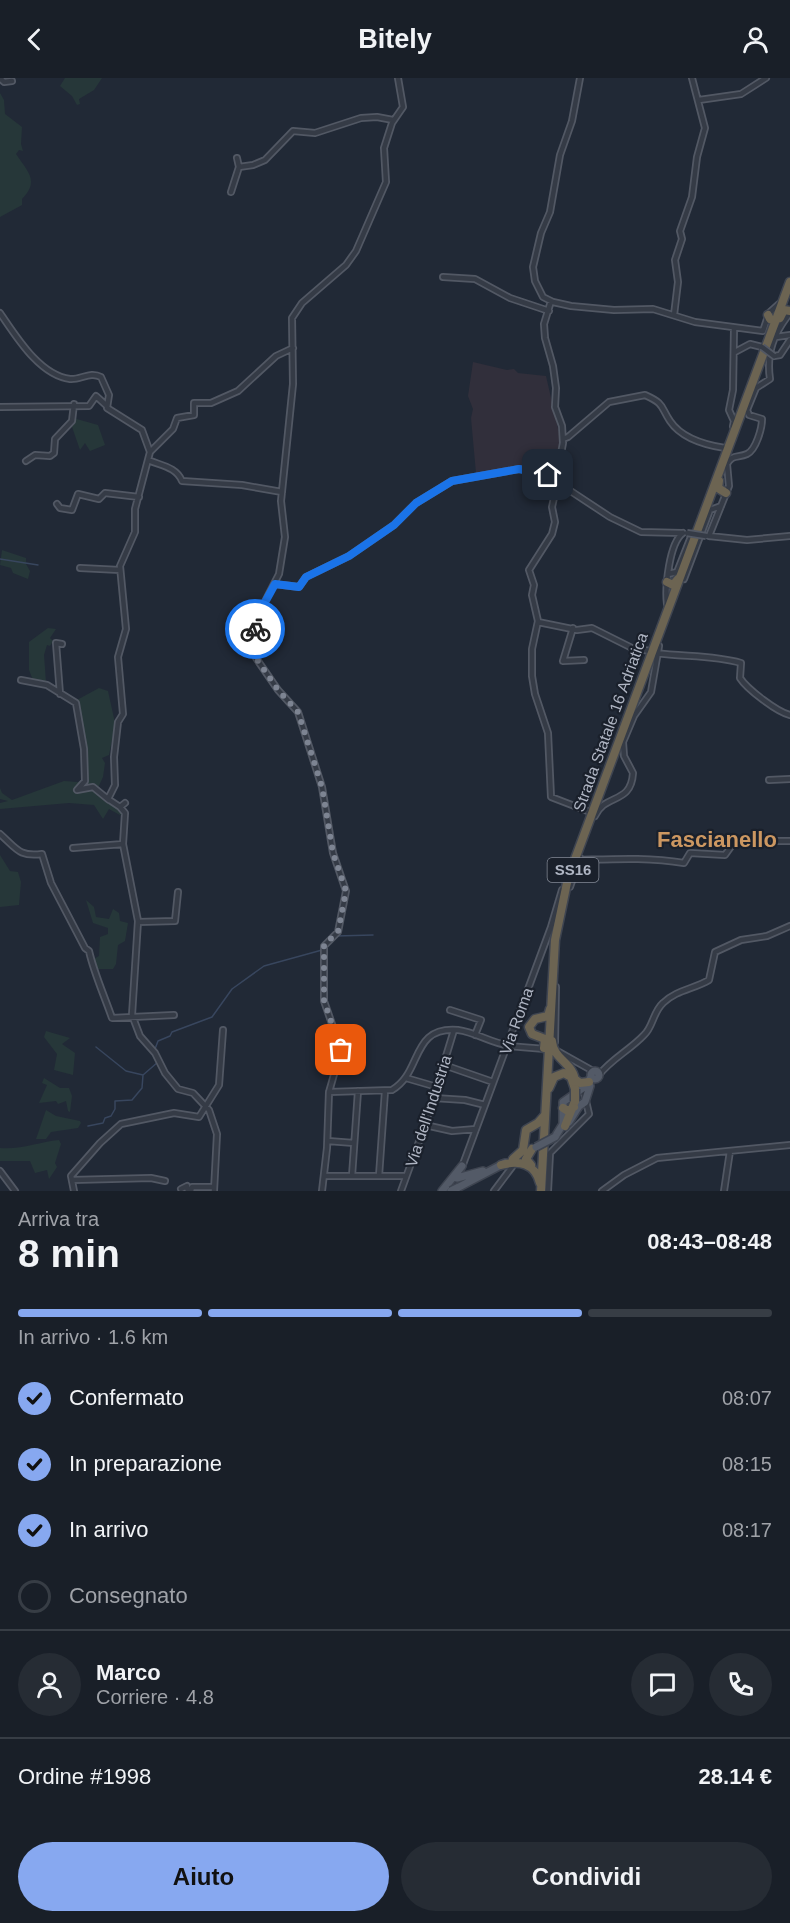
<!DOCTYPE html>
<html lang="it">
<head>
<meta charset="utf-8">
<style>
	:root { --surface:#191f28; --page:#262c34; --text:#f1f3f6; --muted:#9fa2a8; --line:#373d45; --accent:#87a8f0 }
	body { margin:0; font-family:Arial,sans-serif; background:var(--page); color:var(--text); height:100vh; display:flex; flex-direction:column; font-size:22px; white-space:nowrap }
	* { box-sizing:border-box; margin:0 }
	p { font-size:20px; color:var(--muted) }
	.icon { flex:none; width:33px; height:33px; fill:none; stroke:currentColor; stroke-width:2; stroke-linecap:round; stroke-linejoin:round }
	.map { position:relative; height:1113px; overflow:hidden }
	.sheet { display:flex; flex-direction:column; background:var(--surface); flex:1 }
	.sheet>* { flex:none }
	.pin { position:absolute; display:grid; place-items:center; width:51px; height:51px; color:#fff; margin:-26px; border-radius:12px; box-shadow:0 3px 9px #0006 }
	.courier { position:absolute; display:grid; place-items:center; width:60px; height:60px; margin:-30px; border:4px solid #1a73e8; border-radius:50%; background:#fff; color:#222; box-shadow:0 2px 8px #0007 }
	.headline em { font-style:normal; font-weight:700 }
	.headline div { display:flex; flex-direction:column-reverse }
	.headline { display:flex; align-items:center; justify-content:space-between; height:102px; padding:0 18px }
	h1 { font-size:39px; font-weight:700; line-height:45px }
	.bar { display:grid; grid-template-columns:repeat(4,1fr); gap:9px 6px; align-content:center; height:72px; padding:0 18px }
	.bar i { height:8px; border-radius:4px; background:var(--line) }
	.bar .selected { background:var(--accent) }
	.bar p { grid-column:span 4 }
	.line { display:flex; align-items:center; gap:15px; padding:0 18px; border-top:2px solid var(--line) }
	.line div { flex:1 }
	.round { display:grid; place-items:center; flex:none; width:63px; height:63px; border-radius:32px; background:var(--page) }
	ol { padding:0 18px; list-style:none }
	li { display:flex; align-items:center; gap:18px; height:66px }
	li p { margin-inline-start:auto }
	li .icon { padding:6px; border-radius:50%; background:var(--accent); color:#111; stroke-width:4 }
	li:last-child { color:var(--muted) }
	li i { width:33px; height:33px; border:3px solid var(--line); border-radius:50% }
	.action { display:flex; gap:12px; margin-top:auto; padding:12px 18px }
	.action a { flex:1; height:69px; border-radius:36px; background:var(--accent); color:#111; font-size:24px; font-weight:700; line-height:69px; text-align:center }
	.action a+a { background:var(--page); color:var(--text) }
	header { display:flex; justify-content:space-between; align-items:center; height:78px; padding:0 18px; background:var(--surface); font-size:27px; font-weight:700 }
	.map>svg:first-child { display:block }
	.medical { fill:#312f3b }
	.green { fill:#263739 }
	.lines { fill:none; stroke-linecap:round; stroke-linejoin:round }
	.stream { stroke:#38465e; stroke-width:1.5 }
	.minor-casing { stroke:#525864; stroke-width:8 }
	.major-casing { stroke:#3e4450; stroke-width:10 }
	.highway-casing { stroke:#3f4551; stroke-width:11 }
	.minor { stroke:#353b46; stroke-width:4.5 }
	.major { stroke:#535a67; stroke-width:7 }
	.highway { stroke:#6c6452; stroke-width:8 }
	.minor-bridge-casing { stroke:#525864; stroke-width:8; stroke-linecap:butt }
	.major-bridge-casing { stroke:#3e4450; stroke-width:10; stroke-linecap:butt }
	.highway-bridge-casing { stroke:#3f4551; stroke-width:11; stroke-linecap:butt }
	.minor-bridge { stroke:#353b46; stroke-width:4.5 }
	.major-bridge { stroke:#535a67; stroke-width:7 }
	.highway-bridge { stroke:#6c6452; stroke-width:8 }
	.done { stroke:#7d8492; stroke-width:6; stroke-dasharray:0 10.8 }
	.route { stroke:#1a73e8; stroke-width:8 }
	.labels { text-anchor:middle; stroke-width:4.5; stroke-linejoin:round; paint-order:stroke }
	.shield { fill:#1a202b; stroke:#828895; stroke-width:1.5 }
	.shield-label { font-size:15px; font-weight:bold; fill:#afb5c3 }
	.street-label { font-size:16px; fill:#afb5c3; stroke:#1a202b }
	.district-label { font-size:22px; font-weight:bold; fill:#cc9761; stroke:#1a202b }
</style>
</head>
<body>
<header><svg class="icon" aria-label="back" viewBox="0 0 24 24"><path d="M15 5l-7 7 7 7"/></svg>Bitely<svg class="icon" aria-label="person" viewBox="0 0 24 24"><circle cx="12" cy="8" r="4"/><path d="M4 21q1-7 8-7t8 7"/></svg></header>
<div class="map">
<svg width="790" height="1113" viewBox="0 0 790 1113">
	<rect width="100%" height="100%" fill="#212936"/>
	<path class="medical" d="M473,284L507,292L514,291L518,295L546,298L560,359L556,395L499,392L480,397L476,395L471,340L473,331L468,318Z"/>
	<path class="green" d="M65,0H102L94,12L79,21L80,26L77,27L72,18L60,8Z
		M0,15L4,22L5,36L22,49L21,66L23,73L19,72L16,76C29,95 39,103 22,121V127L0,139Z
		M73,340L98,347L105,367L90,373L85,365L80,372L71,346Z
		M2,472L26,480V486L30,493L28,501L13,495L11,490L0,487Z
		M48,550L56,551L50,560L53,563L50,568L47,567L44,577L46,604L33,602L29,592V564Z
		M99,610L108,613L117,654L113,657L109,677L102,680L105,685L103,699L97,712L125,735L120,737L109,731L103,741L94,727L69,725L0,731V725L8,723L0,721V710L2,715L12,722L64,703L78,704L85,700V671L75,623Z
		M0,777L10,793L18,794L21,804L19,827L0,829Z
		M86,822L94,829L96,839L109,841L113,831L119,835L120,843L128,845L125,863L118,867L116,886L113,891H96L92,882L99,878L100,859L108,856V850L93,845Z
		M46,953L70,960L62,966L75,975L73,997L54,992L57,976L44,959Z
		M44,1000L60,1010H69L72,1018L70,1034L68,1033L66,1023L58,1026L56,1023L39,1025L47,1007L42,1005Z
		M46,1032L56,1038L80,1043L81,1045L78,1050L51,1054L46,1061H36Z
		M59,1062L61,1066L55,1085L57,1089L49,1101L47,1092L35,1095L30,1083H0V1070C20,1072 39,1064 59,1062Z"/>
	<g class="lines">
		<path class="stream" d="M0,481L38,487
			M336,858L373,857
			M96,969L126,993L143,997L158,984
			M155,971L158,963L170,958L172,954L212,939L232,911L264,888L322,872
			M88,1048L103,1045L105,1040L111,1038L115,1031V1023L132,1022L142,1010L143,997"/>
		<defs>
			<path id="minor" d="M0,0L4,4L12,3
				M580,0L572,43L560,77L550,134L541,155L533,189L535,203L543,219L553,224L571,228L614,232L653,231L695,244L763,253L769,235L779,226
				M699,22L741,16L766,0
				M239,89L253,87L265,82L293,53L315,55L361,40L377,39L393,42
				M231,114L239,89L237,80
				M443,199L475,201L510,220L549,233
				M551,223L544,246L545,260L553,288L556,310L555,329L562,348L563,365L557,397L553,400L554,405L559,406L562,401L557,397
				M0,235C16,258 39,297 70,301C81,302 90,293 101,299L109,317L107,330L142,352L150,374L135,431V454L120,488L126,551L118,579L123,636L118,644L114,679L115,707L108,721L120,729L125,725
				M674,237L678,204L675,182L682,161L680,153L692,119L697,79L705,50L692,0
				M776,259L790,257
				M735,274L750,266L762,269
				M774,278L780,277L790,262
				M0,329L89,328L96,318L107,328
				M733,348L734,343L729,332L733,312L734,251
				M563,361L568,359L609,324L645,317C665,326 660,328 670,343C682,361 705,367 725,370
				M150,374L173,351L177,340L194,337V325H211L238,313L276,278L293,270
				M148,382C162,388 176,389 182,403L242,407L282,414
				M26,383L35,377L50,378L54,375L55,361L72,343L74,326
				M557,406L552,429L555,444L552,456L529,492L534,507L532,517L538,543L532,571V598L535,616L548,655L551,719L590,734
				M560,406L610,439L641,454L682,455
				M57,426L60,430L72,432L78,416L99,421L105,415L139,419
				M709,458L729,408L727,386C732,376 738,380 747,376C756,372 762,350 762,341L749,337L747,332L756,310L770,301C766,275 774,255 790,235
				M709,458L747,462L790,458
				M80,490L120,492
				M668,496L677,494L692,456
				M684,501L710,432L721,428
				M275,506L299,509L306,499L349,478L394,447L416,425L452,403L519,391L540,394L553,400
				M667,526C665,510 669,465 683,455
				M538,544L577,552L592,550L632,570L650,573
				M573,550L563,583L584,582
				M656,575C685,579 713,577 741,585L740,600C747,611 777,634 790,637
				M21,602L47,607L76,625L84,671L85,703L77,712L93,709L109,722
				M60,616L56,565L62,566
				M769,702L790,701
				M120,729L125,735L123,766L138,843L132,937L140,958L155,975L165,995L178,1011L193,1015L209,1032L217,1056L214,1113
				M595,738C605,715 631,727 633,695L624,678L623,664L634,638L651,614L659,568
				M0,756C17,771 19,779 42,776L51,805L85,870L89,873C94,895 104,917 112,940L174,937
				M73,770L123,766
				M579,782C615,781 648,779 684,785L690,775L725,777L735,763H790
				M570,809L580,780
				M138,844L175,843L178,814
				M450,932L481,942L475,957
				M555,964L556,909
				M507,968L545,971
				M559,974L593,993
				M444,987L493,1004
				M598,998C611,981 630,972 644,957C653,949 653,934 663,925C676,912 694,911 709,902L715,874L741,862L767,858L790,848
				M406,1000L437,1009
				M329,1014L392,1012C423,994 410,948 458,952C475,954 491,965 507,967
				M434,1020L465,1022L485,1027
				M425,1047L452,1053L476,1051
				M328,1063L354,1065
				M462,1089L551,849L562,812
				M0,1093L15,1113
				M324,1098H406
				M352,1098L358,1013
				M379,1098L385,1013
				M72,1102L151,1100L165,1103
				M181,1111L187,1108L188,1113
				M74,1113L71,1098L100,1065L121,1046L174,1035L199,1039L219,1007L223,952
				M191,1113L192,1109H214
				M322,1113L327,1070L329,1014L341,972L324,923V868L338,854L346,813L333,775L322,709L298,634L278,612L256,580L254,556L258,537L279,496L285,459L281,423L293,306L292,240L302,225L346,187L356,173L386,104L384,70L392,45L403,29L398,0
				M401,1113L425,1047L454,952
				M494,1113L512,1089
				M548,1113L550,1075L589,1036L583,1010
				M602,1113L624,1097L657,1080L790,1067
				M724,1113L730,1073"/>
			<path id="major" d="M591 997a4 4 0 1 1 8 0a4 4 0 1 1-8 0Z
				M569,1044L579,1028L585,1024L590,1008
				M555,1059L563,1046V1024L586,1008L591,999
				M457,1100L483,1093
				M457,1110L505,1085
				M442,1113L462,1088"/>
			<path id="highway" d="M768,237L770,241
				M780,240L784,232L790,233
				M719,403L718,410L726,415
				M667,504L673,507L678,501
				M552,963C553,982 575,985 575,1005
				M544,970L545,961L532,956L529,949L535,941L548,938L550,931
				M575,1001L580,1005L589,1004
				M549,1010L554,999L564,995L571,999L575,1011
				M563,1030L568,1033L574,1029
				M565,1048L575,1023
				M513,1081L523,1072L526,1052L538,1045L545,1037
				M501,1087C519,1082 535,1085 540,1105
				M531,1087L526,1081L532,1071
				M541,1113L555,862L568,800L790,204"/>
		</defs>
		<use href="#minor" class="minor-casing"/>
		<use href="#major" class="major-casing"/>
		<use href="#highway" class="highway-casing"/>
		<use href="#minor" class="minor"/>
		<use href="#major" class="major"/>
		<use href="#highway" class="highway"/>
		<defs>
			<path id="minor-bridge" d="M762,269L774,278
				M687,455L706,458"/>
			<path id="major-bridge" d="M536,1069L555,1059
				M451,1113L457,1110"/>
			<path id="highway-bridge" d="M575,1023V1011"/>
		</defs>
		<use href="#minor-bridge" class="minor-bridge-casing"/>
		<use href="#major-bridge" class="major-bridge-casing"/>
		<use href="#highway-bridge" class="highway-bridge-casing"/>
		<use href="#minor-bridge" class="minor-bridge"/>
		<use href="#major-bridge" class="major-bridge"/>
		<use href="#highway-bridge" class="highway-bridge"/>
	</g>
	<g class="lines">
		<path class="done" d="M255,551L256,580L278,612L298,634L322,709L333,775L346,813L338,854L324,867V923L341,972"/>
		<path class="route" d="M255,551L258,537L275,506L299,509L306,499L349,478L394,447L416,425L452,403L519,391L548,397"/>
	</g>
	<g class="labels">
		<rect class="shield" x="547.5" y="780" width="51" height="24" rx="4.5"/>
		<g class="shield-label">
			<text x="573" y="797">SS16</text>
		</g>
		<g class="street-label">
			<text transform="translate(610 644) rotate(-70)" y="6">Strada Statale 16 Adriatica</text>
			<text transform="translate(516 943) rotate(-70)" y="6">Via Roma</text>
			<text transform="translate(428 1033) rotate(-72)" y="6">Via dell'Industria</text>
		</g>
		<g class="district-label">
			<text x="717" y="769">Fascianello</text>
		</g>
	</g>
</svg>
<div class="pin" style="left:341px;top:972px;background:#ea580c"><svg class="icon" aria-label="bag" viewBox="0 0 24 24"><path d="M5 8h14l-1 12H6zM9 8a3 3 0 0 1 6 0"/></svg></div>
<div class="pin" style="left:548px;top:397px;background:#1f2937"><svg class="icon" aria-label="home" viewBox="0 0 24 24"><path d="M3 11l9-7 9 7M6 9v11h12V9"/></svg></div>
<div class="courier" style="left:255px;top:551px"><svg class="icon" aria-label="bike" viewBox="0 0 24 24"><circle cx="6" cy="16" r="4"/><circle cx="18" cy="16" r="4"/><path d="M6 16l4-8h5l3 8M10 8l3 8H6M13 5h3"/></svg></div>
</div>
<section class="sheet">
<div class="headline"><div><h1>8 min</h1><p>Arriva tra</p></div><em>08:43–08:48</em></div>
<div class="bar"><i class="selected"></i><i class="selected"></i><i class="selected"></i><i></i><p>In arrivo · 1.6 km</p></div>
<ol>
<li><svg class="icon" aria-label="check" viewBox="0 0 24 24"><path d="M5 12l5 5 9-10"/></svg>Confermato<p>08:07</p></li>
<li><svg class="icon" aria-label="check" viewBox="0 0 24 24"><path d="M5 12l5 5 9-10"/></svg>In preparazione<p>08:15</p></li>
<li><svg class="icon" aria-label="check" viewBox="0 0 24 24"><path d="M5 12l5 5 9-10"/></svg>In arrivo<p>08:17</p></li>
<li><i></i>Consegnato</li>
</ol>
<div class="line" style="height:108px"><a class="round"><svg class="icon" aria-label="person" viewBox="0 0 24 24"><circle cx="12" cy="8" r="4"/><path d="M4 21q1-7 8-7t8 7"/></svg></a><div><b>Marco</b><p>Corriere · 4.8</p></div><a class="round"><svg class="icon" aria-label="chat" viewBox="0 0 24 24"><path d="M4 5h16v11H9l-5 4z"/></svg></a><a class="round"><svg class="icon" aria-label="phone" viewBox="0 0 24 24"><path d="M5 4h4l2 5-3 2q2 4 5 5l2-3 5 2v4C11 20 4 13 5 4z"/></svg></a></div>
<div class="line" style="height:78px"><div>Ordine #1998</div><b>28.14 €</b></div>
<div class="action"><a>Aiuto</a><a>Condividi</a></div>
</section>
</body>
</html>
